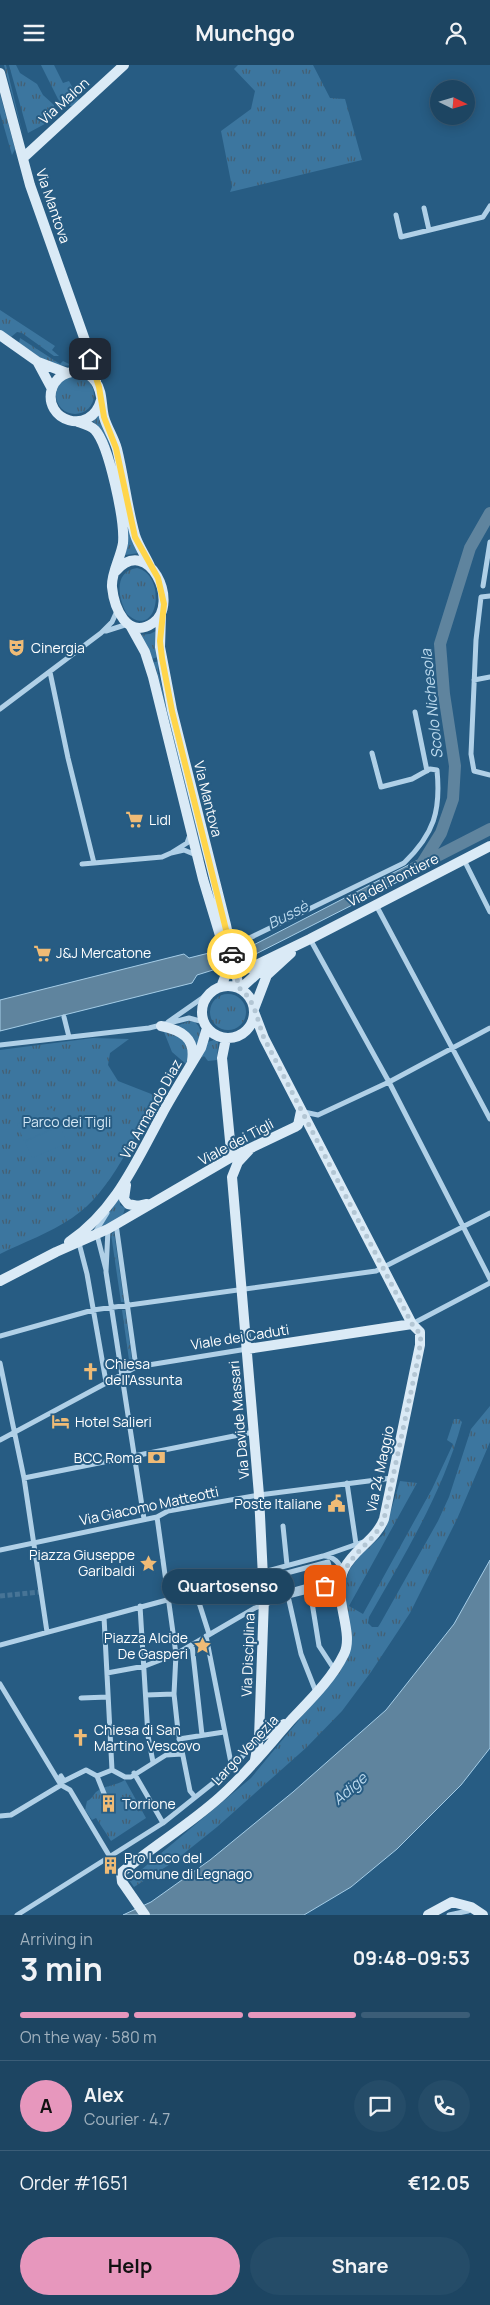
<!DOCTYPE html>
<html lang="en">
<head>
<meta charset="utf-8">
<style>
	:root { --surface:#1d4562; --page:#254c68; --text:#f1f3f6; --muted:#a0b1be; --line:#3b5d77; --accent:#e797bd }
	body { margin:0; font-family:Manrope,sans-serif; background:var(--page); color:var(--text); height:100vh; display:flex; flex-direction:column; font-size:19px; white-space:nowrap }
	* { box-sizing:border-box; margin:0 }
	p { font-size:16px; color:var(--muted) }
	.icon { flex:none; width:28px; height:28px; fill:none; stroke:currentColor; stroke-width:2; stroke-linecap:round; stroke-linejoin:round }
	.map { position:relative; height:1850px; overflow:hidden }
	.sheet { display:flex; flex-direction:column; background:var(--surface); flex:1 }
	.sheet>* { flex:none }
	.needle { width:32px; rotate:95deg }
	.tools { position:absolute; left:430px; top:15px; display:grid; gap:10px }
	.tools a { display:grid; place-items:center; width:45px; height:45px; border-radius:50%; background:var(--surface); box-shadow:0 2px 12px #0003,0 0 0 1px var(--line); font-size:25px }
	.pin { position:absolute; display:grid; place-items:center; width:42px; height:42px; color:#fff; margin:-21px; border-radius:10px; box-shadow:0 2px 8px #0006 }
	.courier { position:absolute; display:grid; place-items:center; width:50px; height:50px; margin:-25px; border:4px solid #ffd54a; border-radius:50%; background:#fff; color:#222; box-shadow:0 1px 6px #0007 }
	.bubble { position:absolute; height:35px; border-radius:18px; background:var(--surface); box-shadow:0 2px 12px #0003,0 0 0 1px var(--line); font-size:16px; font-weight:700; line-height:35px; text-align:center }
	.head em { font-style:normal; font-weight:700 }
	.head div { display:flex; flex-direction:column-reverse }
	.head { display:flex; align-items:center; justify-content:space-between; height:85px; padding:0 20px }
	h1 { font-size:32px; font-weight:700; line-height:38px }
	.bar { display:grid; grid-template-columns:repeat(4,1fr); gap:8px 5px; align-content:center; height:60px; padding:0 20px }
	.bar i { height:6px; border-radius:4px; background:var(--line) }
	.bar .current { background:var(--accent) }
	.bar p { grid-column:span 4 }
	.line { display:flex; align-items:center; gap:12px; padding:0 20px; border-top:1px solid var(--line) }
	.line div { flex:1 }
	.round { display:grid; place-items:center; flex:none; width:52px; height:52px; border-radius:26px; background:var(--page) }
	.action { display:flex; gap:10px; margin-top:auto; padding:10px 20px }
	.action a { flex:1; height:58px; border-radius:30px; background:var(--accent); color:#111; font-size:20px; font-weight:700; line-height:58px; text-align:center }
	.action a+a { background:var(--page); color:var(--text) }
	header { display:flex; justify-content:space-between; align-items:center; height:65px; padding:0 20px; background:var(--surface); font-size:22px; font-weight:700 }
	.map>svg:first-child { display:block }
	.grass { fill:url(#grass-tufts) }
	.pitch { fill:#3c769f }
	.water { fill:#5f849e; stroke:#a5cde7 }
	.lines { fill:none; stroke-linecap:round; stroke-linejoin:round }
	.river { stroke:#5f849e; stroke-width:12 }
	.street-tunnel { stroke:#477496; stroke-width:5; stroke-dasharray:5 2.5; stroke-linecap:butt }
	.street { stroke:#b0d0e7; stroke-width:5 }
	.secondary { stroke:#daeaf6; stroke-width:10 }
	.done { stroke:#b3c6d4; stroke-width:5; stroke-dasharray:0 9 }
	.route { stroke:#ffd54a; stroke-width:6 }
	.labels { text-anchor:middle; stroke-width:4; stroke-linejoin:round; paint-order:stroke }
	.street-label { font-size:14px; fill:#fff; stroke:#275c83 }
	.poi-label { font-size:14px; fill:#fff; stroke:#275c83; text-anchor:start }
	.park-label { font-size:14px; fill:#d3e7f5; stroke:#275c83 }
	.water-label { font-size:15px; font-style:italic; fill:#bcdaee; stroke:#275c83 }
</style>
</head>
<body>
<header><svg class="icon" aria-label="menu" viewBox="0 0 24 24"><path d="M4 6h16M4 12h16M4 18h16"/></svg>Munchgo<svg class="icon" aria-label="person" viewBox="0 0 24 24"><circle cx="12" cy="8" r="4"/><path d="M4 21q1-7 8-7t8 7"/></svg></header>
<div class="map">
<svg width="490" height="1850" viewBox="0 0 490 1850">
	<defs>
		<pattern id="grass-tufts" width="24" height="20" patternUnits="userSpaceOnUse" patternTransform="scale(1.25)"><rect width="24" height="20" fill="#3c769f"/><path d="M3 7l-1-3M5 7V3M7 7l1-3M15 17l-1-3M17 17v-4M19 17l1-3" fill="none" stroke="#455f71"/></pattern>
	</defs>
	<rect width="100%" height="100%" fill="#275c83"/>
	<path class="grass" d="M4,0H6L23,70Z
		M9,0H16L20,8L37,19L43,30L54,40V54L28,68Z
		M41,0H54L63,18L69,16L79,35L73,41H64L58,34Z
		M238,0H313L330,33L345,34L362,95L230,127L232,122L221,66L251,44L255,26L234,4Z
		M0,29L15,84L12,90L0,48Z
		M0,245L55,281L52,285L59,291H54L22,268L17,267L11,272L0,265Z
		M20,273L60,299L63,296L71,300C51,304 34,288 19,278Z
		M56 330a19 19 0 1 1 38 0a19 19 0 1 1-38 0Z
		M99,348L113,391L128,463L139,488L125,490L127,481C122,451 116,372 91,355Z
		M137,503C168,510 158,577 127,549C118,534 113,506 137,503Z
		M158,565V592L151,594L139,570L150,569Z
		M159,596L158,606L204,794H202L157,606L152,598Z
		M210 947a18 18 0 1 1 36 0a18 18 0 1 1-36 0Z
		M189,956L195,957C204,965 200,973 196,982L177,961Z
		M168,966L184,973L189,992L186,999L172,987L164,967Z
		M93,973L129,974L110,988L108,1000L118,1016L159,1032C132,1071 113,1126 72,1153C50,1168 24,1177 0,1189V985Z
		M214,975L218,977L217,995L208,996L204,991L200,994L208,977Z
		M120,1129V1140L125,1143L122,1153L100,1163Z
		M114,1167L124,1237H121L111,1169Z
		M122,1245H125L132,1295H129Z
		M490,1341V1377L457,1454L410,1548L371,1607L342,1646L307,1682L217,1762L172,1798L134,1822L129,1815L251,1713L336,1610L349,1589L351,1573L344,1528L345,1517L350,1504L360,1490L384,1469L400,1416L417,1418L349,1541L363,1549L432,1424L453,1379L447,1375L454,1354H459L462,1357C443,1427 405,1489 369,1552L368,1558L372,1562H378L380,1559L438,1456L449,1432L471,1364Z
		M125,1715L146,1753L111,1776L96,1753L92,1755L85,1745L87,1736C92,1734 93,1730 96,1727C105,1720 115,1721 125,1715Z"/>
	<path class="pitch" d="M52,1043L60,1060L24,1076L17,1059Z
		M60,1061L67,1078L32,1093L25,1077Z"/>
	<path class="water" d="M426,791L431,800L242,896L197,910L192,918L0,966V935L184,889L189,893L217,886L238,888Z
		M490,1495V1683L461,1720L397,1784L351,1822L304,1850H123L151,1837L210,1795L293,1727L386,1645L454,1559Z"/>
	<g class="lines">
		<path class="river" d="M423,797L441,768L453,734L455,701L444,629L440,579L470,483L490,448
			M414,803L490,764"/>
		<path class="street-tunnel" d="M0,1531L40,1527"/>
		<path class="street" d="M424,143L429,165
			M396,150L401,172L483,152L490,141
			M483,521L490,477
			M490,531L481,532L476,575L471,689L474,706L490,710
			M106,566L128,559
			M50,607L68,693L94,798L162,792L171,788
			M474,615L490,612
			M0,644L101,568L112,557L117,546
			M415,647L427,706
			M190,770L187,778L171,788L184,785L196,790
			M464,795L490,847
			M82,799L94,798
			M376,840L490,1054
			M310,874L389,1017L490,1214
			M231,882L404,798C434,769 441,746 437,705L430,704L412,714L381,722L372,688
			M64,952L69,972
			M168,957L208,929
			M0,980L149,963L189,953L204,957
			M304,1047L318,1050L389,1017L490,963
			M116,1159L136,1302
			M108,1164L106,1207L144,1454
			M79,1178L87,1209L106,1317
			M106,1205L96,1166L107,1148
			M412,1259L490,1218
			M0,1271L93,1245L376,1206L490,1148
			M0,1298L24,1413L47,1567
			M0,1375L136,1302L247,1284
			M24,1413L254,1367
			M347,1418L356,1479
			M157,1452L176,1589L174,1629L178,1666L190,1726L195,1732
			M283,1461L287,1500
			M0,1485L157,1452L168,1446L259,1430L392,1413
			M324,1491C333,1491 340,1498 342,1506
			M328,1497L333,1514L273,1531L268,1513Z
			M195,1525L209,1569
			M310,1525L319,1581L334,1604
			M288,1531L301,1589L316,1627
			M140,1541L148,1671L153,1697
			M104,1552L112,1705
			M206,1571L232,1703
			M0,1580L167,1535L174,1531L323,1491L363,1477
			M192,1580L202,1670
			M107,1608L145,1601L176,1589L255,1543L288,1531L340,1518
			M0,1619L61,1720
			M146,1630L174,1629
			M81,1633L108,1632
			M179,1674L224,1667
			M112,1705L125,1712H131L166,1690L182,1689
			M134,1708L163,1758
			M61,1711L64,1716L86,1705L97,1711L112,1705
			M97,1711L105,1731
			M61,1720L70,1725L110,1792
			M0,1751L11,1750L61,1720
			M17,1850L163,1758L232,1703L257,1675
			M449,1850L468,1846"/>
		<path class="secondary" d="M0,8L30,120L87,281L96,316
			M23,93L124,0
			M0,270L38,297L67,308
			M38,298L52,324
			M101,335C91,372 42,356 52,323C55,316 61,310 68,308C78,304 89,308 95,316C103,326 101,340 104,352C107,363 114,373 117,384C124,412 127,442 135,470C138,480 145,490 150,501
			M78,357C84,359 91,361 95,365C109,380 125,456 123,478C121,492 111,508 112,522C114,542 127,576 153,558C181,539 148,469 116,506
			M161,550L160,582L172,645L226,860L239,923
			M130,560L145,587L153,612L203,814L225,887L228,904L221,922
			M234,901L241,904L250,903L310,874L490,781
			M202 947a26 26 0 1 1 52 0a26 26 0 1 1-52 0Z
			M240,924L270,897
			M254,944L267,910L291,888
			M161,961C181,965 196,973 192,996
			M226,973L222,993L231,1086L230,1093
			M251,1083L238,1097L232,1112L259,1430L264,1533L259,1673L255,1695
			M126,1120L124,1134L128,1139L138,1141L147,1139
			M69,1177C115,1146 136,1097 162,1049C174,1027 188,1005 201,983L207,963
			M0,1216L56,1187L108,1164L230,1093L295,1062L298,1060L301,1046
			M247,1284L412,1259
			M259,1673L284,1659
			M145,1850L122,1817L121,1808C153,1781 189,1760 220,1732C247,1708 268,1681 292,1654C310,1635 332,1614 344,1589C355,1567 331,1531 344,1504C354,1484 376,1475 384,1454L420,1280V1267L412,1259L264,973L254,947
			M428,1850L452,1837L471,1842L483,1850"/>
	</g>
	<g class="lines">
		<path class="done" d="M232,889L239,923C255,934 257,955 264,973L412,1259L421,1270L419,1289L384,1454C374,1479 346,1489 341,1518L325,1521"/>
		<path class="route" d="M90,294L99,322L104,352L116,383L135,472L158,513L164,539L160,576L162,593L172,646L232,889"/>
	</g>
	<defs>
		<symbol id="theatre-bare" viewBox="-9 -9 18 18"><path d="M-5-5.5Q0-4 5-5.5V0Q5 5 0 6Q-5 5-5 0ZM-3.3-2.5H-1v1.5H-3.3ZM1-2.5H3.3v1.5H1ZM-2.8 1Q0 5.5 2.8 1Z" fill="#efbb76" stroke="#275c83" stroke-width="2.5" paint-order="stroke"/></symbol>
		<symbol id="supermarket-bare" viewBox="-9 -9 18 18"><path d="M-6-5.5h2.5l.6 2H6L4.5 2H-2.5L-4.4-4H-6ZM-1.5 3.2a1.3 1.3 0 1 0 .1 0ZM3 3.2a1.3 1.3 0 1 0 .1 0Z" fill="#efbb76" stroke="#275c83" stroke-width="2.5" paint-order="stroke"/></symbol>
		<symbol id="church-bare" viewBox="-9 -9 18 18"><path d="M-1.2-6h2.4v3.5h3.3v2.4h-3.3V6h-2.4V-.1h-3.3v-2.4h3.3Z" fill="#efbb76" stroke="#275c83" stroke-width="2.5" paint-order="stroke"/></symbol>
		<symbol id="hotel-bare" viewBox="-9 -9 18 18"><path d="M-6-4.5h1.5V1H6V5H4.5V3h-9V5H-6ZM-4 0a1.8 1.8 0 1 1 3.6 0ZM.5 0V-2.5h3Q6-2.5 6 0Z" fill="#efbb76" stroke="#275c83" stroke-width="2.5" paint-order="stroke"/></symbol>
		<symbol id="bank-bare" viewBox="-9 -9 18 18"><path d="M-6-4H6V4H-6ZM0-2.3a2.3 2.3 0 1 0 0 4.6a2.3 2.3 0 1 0 0-4.6Z" fill="#efbb76" stroke="#275c83" stroke-width="2.5" paint-order="stroke"/></symbol>
		<symbol id="civic-bare" viewBox="-9 -9 18 18"><path d="M-.6-6.5H3V-4.5H.6V-3L4-1V1h2V6H-6V1h2V-1L-.6-3ZM-1.2 2.5V6h2.4V2.5Z" fill="#efbb76" stroke="#275c83" stroke-width="2.5" paint-order="stroke"/></symbol>
		<symbol id="sight-bare" viewBox="-9 -9 18 18"><path d="M0-6L1.8-2.2L6-1.7L2.9 1.2L3.7 5.4L0 3.3L-3.7 5.4L-2.9 1.2L-6-1.7L-1.8-2.2Z" fill="#efbb76" stroke="#275c83" stroke-width="2.5" paint-order="stroke"/></symbol>
		<symbol id="building-bare" viewBox="-9 -9 18 18"><path d="M-4-6H4V6H1V3H-1V6H-4ZM-2.5-4.3h1.7v1.8h-1.7ZM.8-4.3h1.7v1.8H.8ZM-2.5-1h1.7V.8h-1.7ZM.8-1h1.7V.8H.8Z" fill="#efbb76" stroke="#275c83" stroke-width="2.5" paint-order="stroke"/></symbol>
	</defs>
	<g fill-rule="evenodd">
		<use href="#theatre-bare" x="4" y="570" width="25" height="25"/>
		<use href="#supermarket-bare" x="122" y="742" width="25" height="25"/>
		<use href="#supermarket-bare" x="30" y="876" width="25" height="25"/>
		<use href="#church-bare" x="78" y="1294" width="25" height="25"/>
		<use href="#hotel-bare" x="48" y="1344" width="25" height="25"/>
		<use href="#bank-bare" x="144" y="1380" width="25" height="25"/>
		<use href="#civic-bare" x="324" y="1426" width="25" height="25"/>
		<use href="#sight-bare" x="136" y="1486" width="25" height="25"/>
		<use href="#sight-bare" x="190" y="1568" width="25" height="25"/>
		<use href="#church-bare" x="68" y="1660" width="25" height="25"/>
		<use href="#building-bare" x="96" y="1726" width="25" height="25"/>
		<use href="#building-bare" x="98" y="1788" width="25" height="25"/>
	</g>
	<g class="labels">
		<g class="street-label">
			<text transform="translate(64 36) rotate(-42)" y="5">Via Malon</text>
			<text transform="translate(53 141) rotate(71)" y="5">Via Mantova</text>
			<text transform="translate(208 734) rotate(76)" y="5">Via Mantova</text>
			<text transform="translate(393 815) rotate(-27)" y="5">Via del Pontiere</text>
			<text transform="translate(151 1044) rotate(-61)" y="5">Via Armando Diaz</text>
			<text transform="translate(236 1077) rotate(-28)" y="5">Viale dei Tigli</text>
			<text transform="translate(240 1272) rotate(-9)" y="5">Viale dei Caduti</text>
			<text transform="translate(239 1355) rotate(-95)" y="5">Via Davide Massari</text>
			<text transform="translate(380 1404) rotate(-78)" y="5">Via 24 Maggio</text>
			<text transform="translate(149 1441) rotate(-12)" y="5">Via Giacomo Matteotti</text>
			<text transform="translate(248 1590) rotate(-88)" y="5">Via Disciplina</text>
			<text transform="translate(245 1685) rotate(-47)" y="5">Largo Venezia</text>
		</g>
		<g class="poi-label">
			<text x="31" y="588">Cinergia</text>
			<text x="149" y="760">Lidl</text>
			<text x="56" y="893">J&amp;J Mercatone</text>
			<text x="105" y="1304">Chiesa<tspan x="105" dy="16">dell'Assunta</tspan></text>
			<text x="75" y="1362">Hotel Salieri</text>
			<text x="142" y="1398" text-anchor="end">BCC Roma</text>
			<text x="322" y="1444" text-anchor="end">Poste Italiane</text>
			<text x="135" y="1495" text-anchor="end">Piazza Giuseppe<tspan x="135" dy="16">Garibaldi</tspan></text>
			<text x="188" y="1578" text-anchor="end">Piazza Alcide<tspan x="188" dy="16">De Gasperi</tspan></text>
			<text x="94" y="1670">Chiesa di San<tspan x="94" dy="16">Martino Vescovo</tspan></text>
			<text x="122" y="1744">Torrione</text>
			<text x="124" y="1798">Pro Loco del<tspan x="124" dy="16">Comune di Legnago</tspan></text>
		</g>
		<g class="park-label">
			<text x="67" y="1062">Parco dei Tigli</text>
		</g>
		<g class="water-label">
			<text transform="translate(432 639) rotate(-96)" y="5">Scolo Nichesola</text>
			<text transform="translate(288 850) rotate(-27)" y="5">Bussè</text>
			<text transform="translate(350 1724) rotate(-41)" y="5">Adige</text>
		</g>
	</g>
</svg>
<div class="tools">
<a><svg class="needle" viewBox="-14 -14 28 28"><path d="M0-13l5 13h-10z" fill="#e53935"/><path d="M0 13l5-13h-10z" fill="#a0b1be"/></svg></a>
</div>
<div class="pin" style="left:325px;top:1521px;background:#ea580c"><svg class="icon" aria-label="bag" viewBox="0 0 24 24"><path d="M5 8h14l-1 12H6zM9 8a3 3 0 0 1 6 0"/></svg></div>
<div class="pin" style="left:90px;top:294px;background:#1f2937"><svg class="icon" aria-label="home" viewBox="0 0 24 24"><path d="M3 11l9-7 9 7M6 9v11h12V9"/></svg></div>
<div class="courier" style="left:232px;top:889px"><svg class="icon" aria-label="car" viewBox="0 0 24 24"><path d="M5 17H2v-5l4-1 3-4h7l3 4 3 1v5h-3M9 17h6M6 11h13"/><circle cx="7" cy="17" r="2"/><circle cx="17" cy="17" r="2"/></svg></div>
<div class="bubble" style="left:162px;top:1504px;width:132px">Quartosenso</div>
</div>
<section class="sheet">
<div class="head"><div><h1>3 min</h1><p>Arriving in</p></div><em>09:48–09:53</em></div>
<div class="bar"><i class="current"></i><i class="current"></i><i class="current"></i><i></i><p>On the way · 580 m</p></div>
<div class="line" style="height:90px"><b class="round" style="background:var(--accent);color:#111">A</b><div><b>Alex</b><p>Courier · 4.7</p></div><a class="round"><svg class="icon" aria-label="chat" viewBox="0 0 24 24"><path d="M4 5h16v11H9l-5 4z"/></svg></a><a class="round"><svg class="icon" aria-label="phone" viewBox="0 0 24 24"><path d="M5 4h4l2 5-3 2q2 4 5 5l2-3 5 2v4C11 20 4 13 5 4z"/></svg></a></div>
<div class="line" style="height:65px"><div>Order #1651</div><b>€12.05</b></div>
<div class="action"><a>Help</a><a>Share</a></div>
</section>
</body>
</html>
